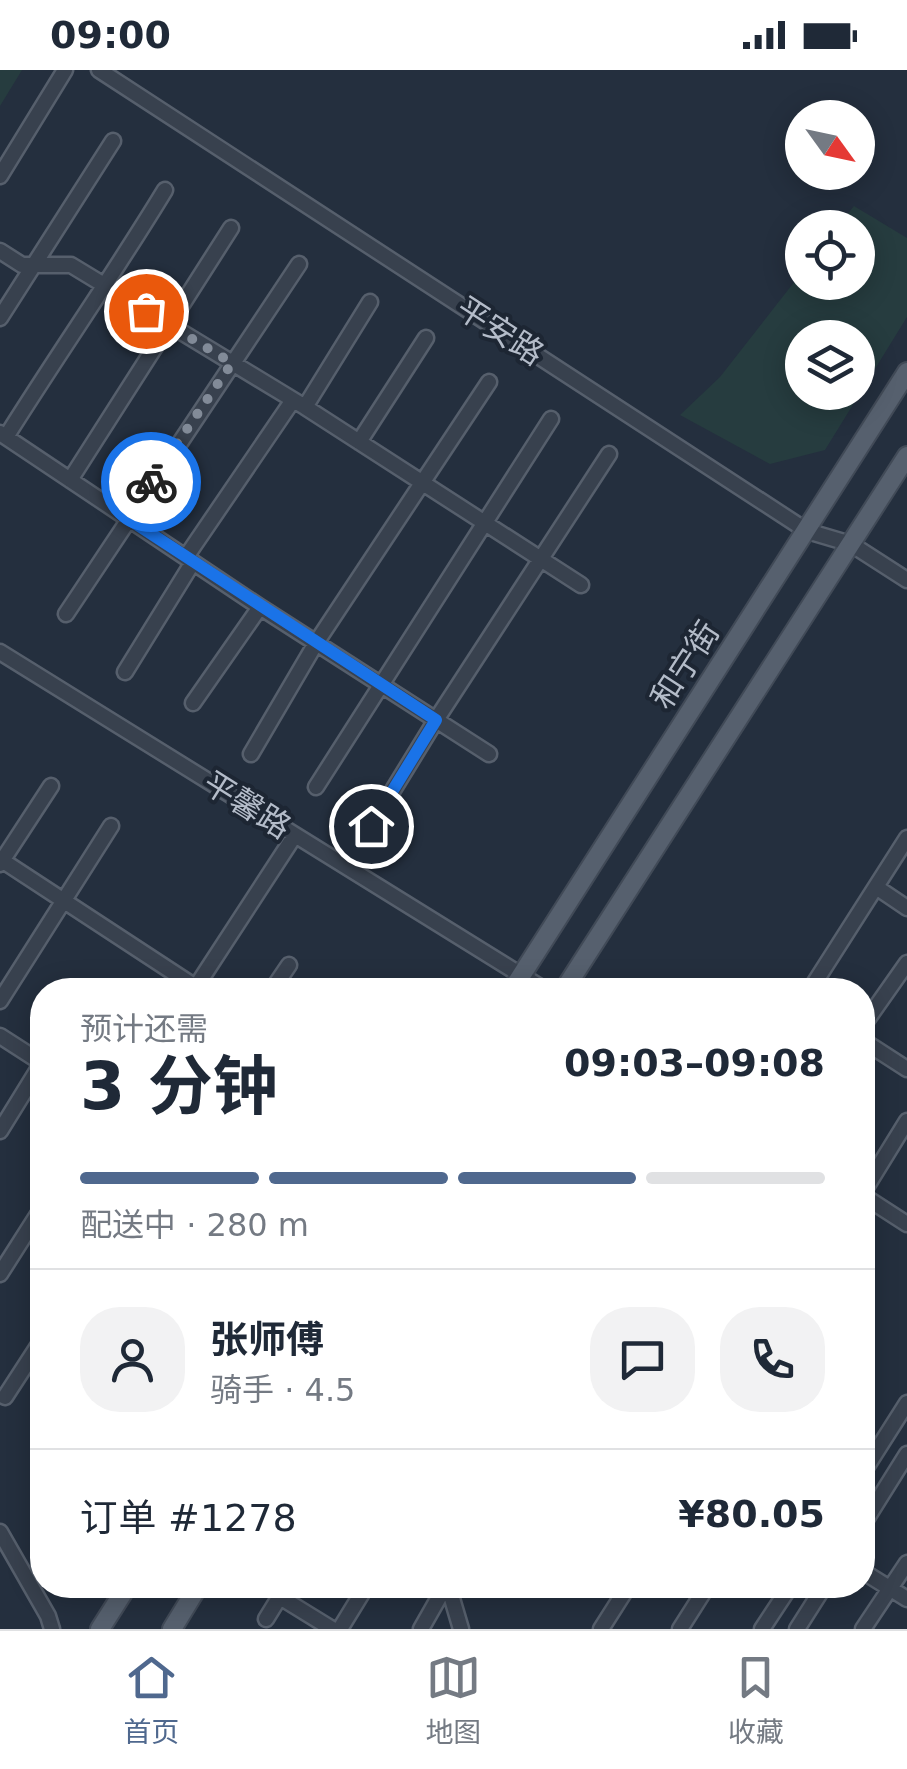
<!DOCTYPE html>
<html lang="zh">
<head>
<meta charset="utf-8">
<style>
	:root { --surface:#fff; --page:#f2f2f3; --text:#1f2937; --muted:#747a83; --line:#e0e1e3; --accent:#4f688e }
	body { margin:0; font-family:"DejaVu Sans","Noto Sans SC",sans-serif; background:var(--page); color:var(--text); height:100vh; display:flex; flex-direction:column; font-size:38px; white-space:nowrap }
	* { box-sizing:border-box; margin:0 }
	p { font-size:32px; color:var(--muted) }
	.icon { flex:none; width:55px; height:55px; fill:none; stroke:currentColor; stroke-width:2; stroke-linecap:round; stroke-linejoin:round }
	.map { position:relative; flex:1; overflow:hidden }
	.panel { position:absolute; left:30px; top:908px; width:845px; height:620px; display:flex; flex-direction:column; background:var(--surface); border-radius:40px; box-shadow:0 5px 25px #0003 }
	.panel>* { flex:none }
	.needle { width:65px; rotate:123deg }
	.controls { position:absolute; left:785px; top:30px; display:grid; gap:20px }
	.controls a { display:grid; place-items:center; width:90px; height:90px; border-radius:50%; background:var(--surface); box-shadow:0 5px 25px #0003; font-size:50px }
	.pin { position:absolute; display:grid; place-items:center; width:85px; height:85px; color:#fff; margin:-42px; border:5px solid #fff; border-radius:50%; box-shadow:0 2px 10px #0007 }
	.courier { position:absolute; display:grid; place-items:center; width:100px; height:100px; margin:-50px; border:8px solid #1a73e8; border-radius:50%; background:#fff; color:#222; box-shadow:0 2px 12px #0007 }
	.headline em { font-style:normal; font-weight:700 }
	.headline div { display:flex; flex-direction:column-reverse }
	.headline { display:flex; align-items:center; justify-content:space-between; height:170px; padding:0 50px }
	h1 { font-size:65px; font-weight:700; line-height:75px }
	.bar { display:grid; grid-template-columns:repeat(4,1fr); gap:15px 10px; align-content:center; height:120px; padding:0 50px }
	.bar i { height:12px; border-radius:8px; background:var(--line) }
	.bar .selected { background:var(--accent) }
	.bar p { grid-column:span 4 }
	.line { display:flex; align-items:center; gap:25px; padding:0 50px; border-top:2px solid var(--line) }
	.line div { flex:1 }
	.round { display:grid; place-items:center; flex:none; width:105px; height:105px; border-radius:40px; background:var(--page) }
	.status { display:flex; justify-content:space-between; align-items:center; height:70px; padding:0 50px; background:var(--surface); direction:ltr }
	.status svg { height:28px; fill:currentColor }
	.tab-bar { display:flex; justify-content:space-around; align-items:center; height:140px; border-top:2px solid var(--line); background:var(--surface); font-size:28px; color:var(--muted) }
	.tab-bar a { display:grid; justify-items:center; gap:5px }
	.tab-bar .selected { color:var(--accent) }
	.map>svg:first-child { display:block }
	.green { fill:#263c3f; fill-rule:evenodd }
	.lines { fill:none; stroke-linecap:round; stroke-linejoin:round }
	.minor-casing { stroke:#565f6c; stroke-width:19 }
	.major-casing { stroke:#414a57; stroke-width:22 }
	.minor { stroke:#38414e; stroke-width:14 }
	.major { stroke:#56606e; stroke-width:18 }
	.done { stroke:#828b98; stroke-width:10; stroke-dasharray:0 18 }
	.route { stroke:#1a73e8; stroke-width:12 }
	.labels { text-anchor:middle; stroke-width:8; stroke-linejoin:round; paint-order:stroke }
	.street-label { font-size:32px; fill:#b4bcc9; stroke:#1d2633 }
</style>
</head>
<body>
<div class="status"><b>09:00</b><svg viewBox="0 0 49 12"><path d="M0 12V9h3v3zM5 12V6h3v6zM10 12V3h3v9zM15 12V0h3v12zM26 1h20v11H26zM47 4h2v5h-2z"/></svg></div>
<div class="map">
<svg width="907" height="1559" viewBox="0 0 907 1559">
	<rect width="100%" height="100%" fill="#242f3e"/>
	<path class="green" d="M0,0H22L0,36Z
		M854,136L907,168V247L825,380L770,394L680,345L720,307L802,202V212H858V158L837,157ZM802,268H858V322H802Z"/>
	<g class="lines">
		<defs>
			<path id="minor" d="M99,0L807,461L851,474L907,510
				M0,106L65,0
				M0,181L22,195H71L305,337L581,515
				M0,248L113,71
				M305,337L370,232
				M0,363L260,537L489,684
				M6,367C58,284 114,204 165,120
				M359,372L426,268
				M70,410L231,158
				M186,487L293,330
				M66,544L299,194
				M0,582L545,920
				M125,602L193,492
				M193,633L260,537
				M251,684L316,573L489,312
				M316,717L551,349
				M371,756L436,650L609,384
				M0,789L200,920
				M0,794L51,716
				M876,817L907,838
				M194,920L295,765
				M272,920L289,895
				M810,920L907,768
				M0,931L111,756
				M862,957L907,893
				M0,966L42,993
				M862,970L907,999
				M0,1061L42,993
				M862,1124L907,1051
				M862,1125L907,1154
				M0,1204L42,1138
				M5,1327L42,1270
				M862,1404L907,1333
				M862,1456L907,1384
				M0,1462L48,1546L52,1559
				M862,1501L907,1529
				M448,1515L461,1559
				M280,1527L332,1559
				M266,1549L287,1515
				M340,1559L367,1515
				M421,1559L446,1515
				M601,1559L629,1515
				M680,1559L708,1515
				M762,1559L791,1515
				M797,1559L825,1515
				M863,1559L907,1493"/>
			<path id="major" d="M512,920L907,302
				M564,920L907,386
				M100,1559L128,1515
				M172,1559L199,1515"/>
		</defs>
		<use href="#minor" class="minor-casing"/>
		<use href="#major" class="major-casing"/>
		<use href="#minor" class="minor"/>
		<use href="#major" class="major"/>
	</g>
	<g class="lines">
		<path class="done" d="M146,241L232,293L151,412"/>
		<path class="route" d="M151,412L127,448L436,650L371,756"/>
	</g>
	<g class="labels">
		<g class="street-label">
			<text transform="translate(500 261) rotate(33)" y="11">平安路</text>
			<text transform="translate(685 595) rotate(-57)" y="11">和宁街</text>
			<text transform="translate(247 735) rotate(32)" y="11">平馨路</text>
		</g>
	</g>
</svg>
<div class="controls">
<a><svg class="needle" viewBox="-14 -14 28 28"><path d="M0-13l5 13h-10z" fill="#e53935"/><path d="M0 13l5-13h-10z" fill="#747a83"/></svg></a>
<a><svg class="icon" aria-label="locate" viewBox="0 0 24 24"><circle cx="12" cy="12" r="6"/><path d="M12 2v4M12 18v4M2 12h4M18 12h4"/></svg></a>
<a><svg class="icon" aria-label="layers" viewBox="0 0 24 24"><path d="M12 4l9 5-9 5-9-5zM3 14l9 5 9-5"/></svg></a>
</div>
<div class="pin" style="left:146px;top:241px;background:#ea580c"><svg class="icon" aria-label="bag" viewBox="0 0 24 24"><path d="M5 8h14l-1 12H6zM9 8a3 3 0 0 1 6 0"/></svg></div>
<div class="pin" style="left:371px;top:756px;background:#1f2937"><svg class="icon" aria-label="home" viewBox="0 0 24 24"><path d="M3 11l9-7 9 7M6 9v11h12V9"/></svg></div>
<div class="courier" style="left:151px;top:412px"><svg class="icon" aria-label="bike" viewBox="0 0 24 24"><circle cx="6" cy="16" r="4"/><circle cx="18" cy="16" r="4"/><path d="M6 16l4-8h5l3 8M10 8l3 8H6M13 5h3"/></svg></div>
<section class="panel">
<div class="headline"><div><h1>3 分钟</h1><p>预计还需</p></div><em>09:03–09:08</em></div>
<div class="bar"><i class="selected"></i><i class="selected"></i><i class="selected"></i><i></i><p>配送中 · 280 m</p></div>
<div class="line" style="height:180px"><a class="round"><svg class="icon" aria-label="person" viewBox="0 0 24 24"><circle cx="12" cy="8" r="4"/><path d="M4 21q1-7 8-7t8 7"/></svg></a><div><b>张师傅</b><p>骑手 · 4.5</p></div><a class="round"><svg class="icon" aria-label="chat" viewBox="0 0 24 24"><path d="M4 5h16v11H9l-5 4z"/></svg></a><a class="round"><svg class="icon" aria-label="phone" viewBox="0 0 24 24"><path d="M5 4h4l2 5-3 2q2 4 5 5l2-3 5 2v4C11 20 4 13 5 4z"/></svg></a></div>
<div class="line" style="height:130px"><div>订单 #1278</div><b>¥80.05</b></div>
</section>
</div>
<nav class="tab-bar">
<a class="selected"><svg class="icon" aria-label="home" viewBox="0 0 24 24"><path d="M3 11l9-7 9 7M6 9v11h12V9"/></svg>首页</a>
<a><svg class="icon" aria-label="map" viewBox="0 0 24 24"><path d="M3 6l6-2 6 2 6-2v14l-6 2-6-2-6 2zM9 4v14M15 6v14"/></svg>地图</a>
<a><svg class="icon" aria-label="saved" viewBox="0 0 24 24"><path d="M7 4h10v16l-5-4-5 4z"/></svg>收藏</a>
</nav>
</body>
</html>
